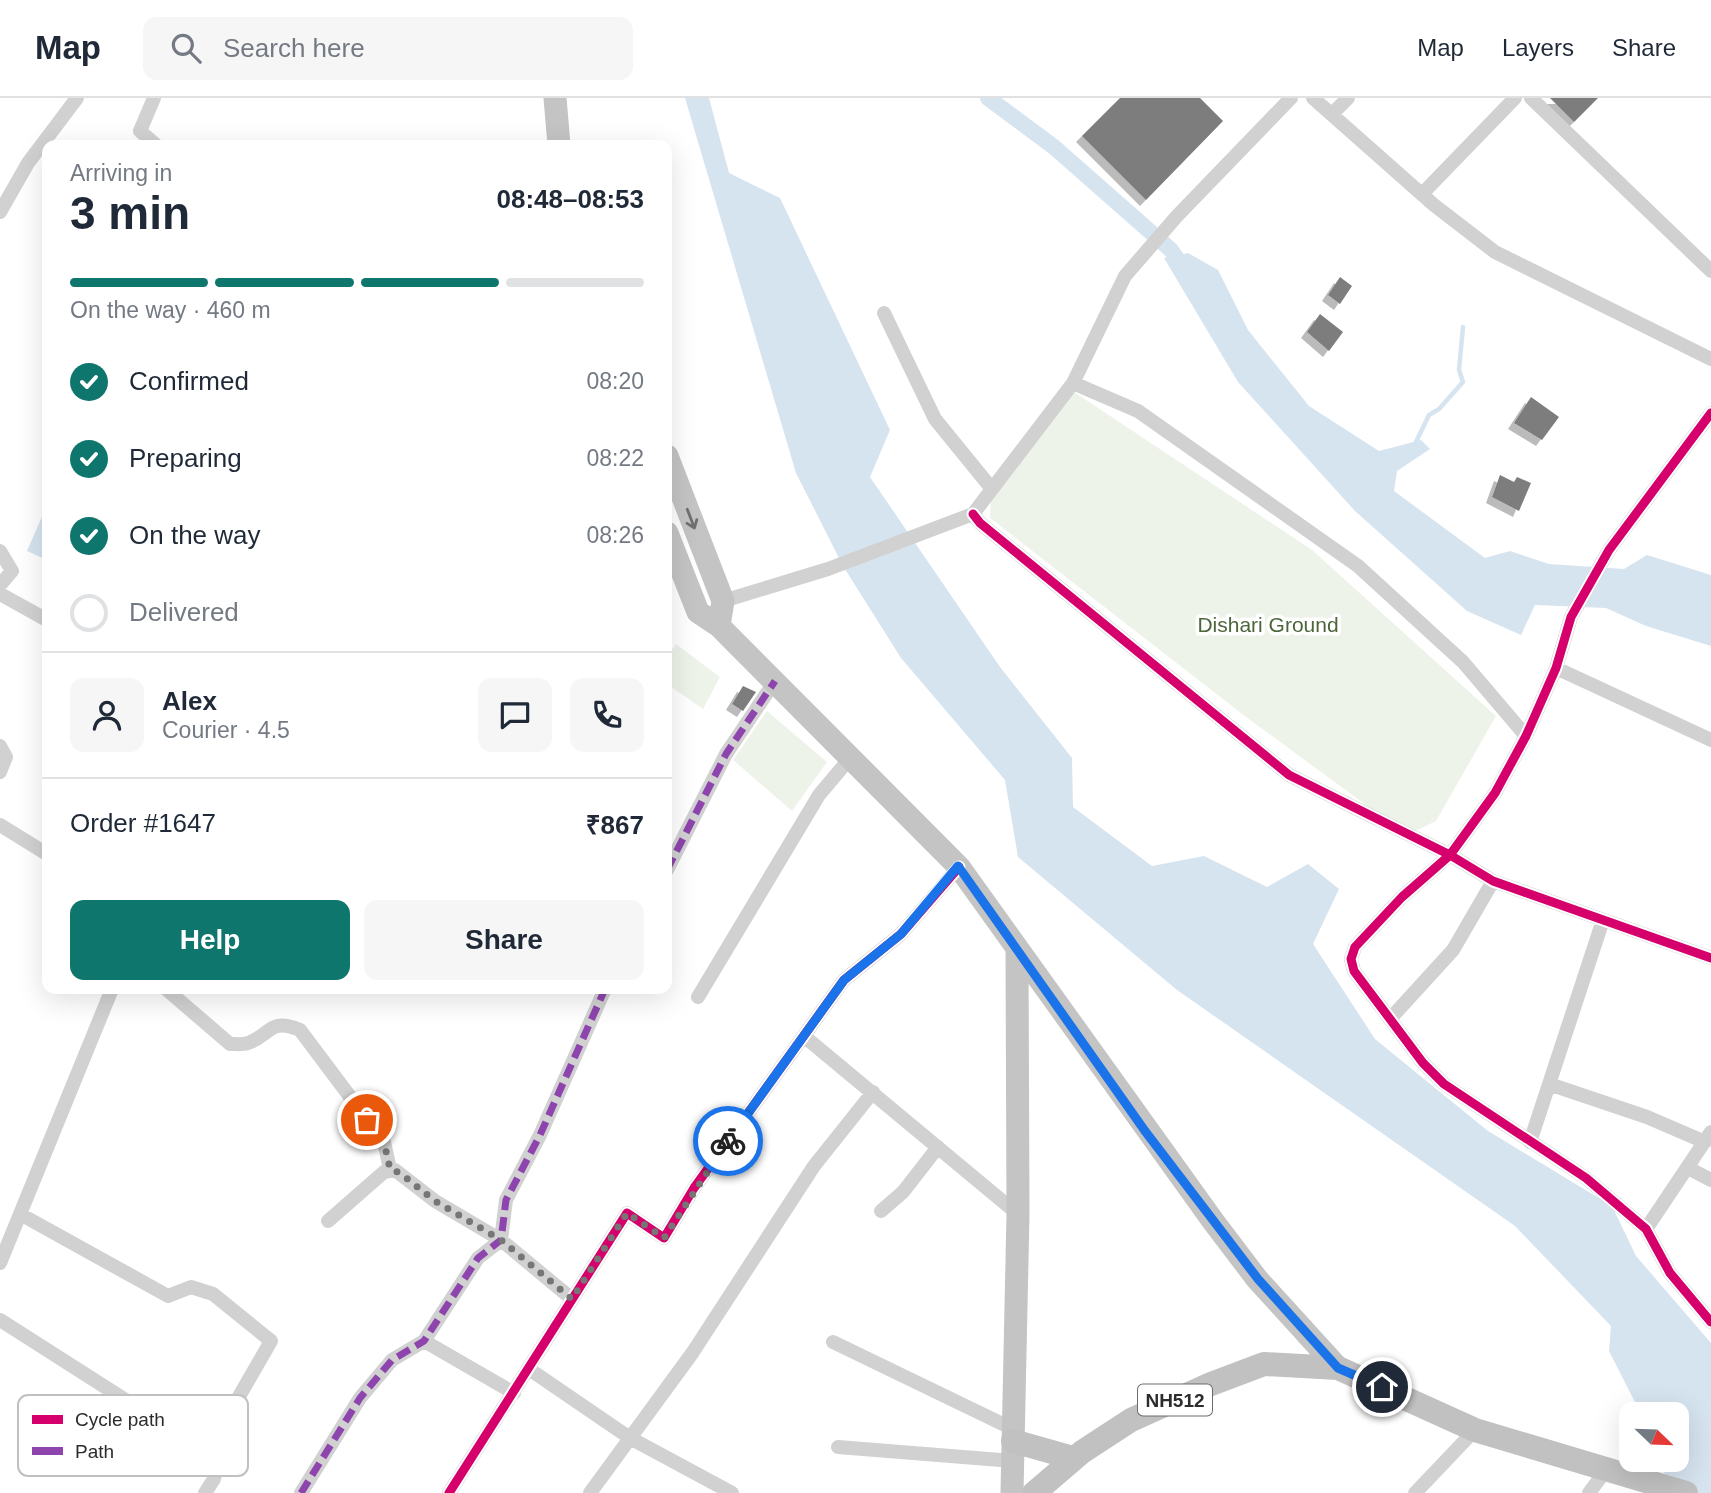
<!DOCTYPE html>
<html lang="en">
<head>
<meta charset="utf-8">
<style>
	:root { --surface:#fff; --page:#f6f6f7; --text:#1f2937; --muted:#747a83; --line:#e0e1e3; --accent:#0f766e }
	body { margin:0; font-family:Helvetica,sans-serif; background:var(--page); color:var(--text); height:100vh; display:flex; flex-direction:column; font-size:26px; white-space:nowrap }
	* { box-sizing:border-box; margin:0 }
	p { font-size:23px; color:var(--muted) }
	.icon { flex:none; width:38px; height:38px; fill:none; stroke:currentColor; stroke-width:2; stroke-linecap:round; stroke-linejoin:round }
	.map { position:relative; flex:1; overflow:hidden }
	.sheet { position:absolute; left:42px; top:42px; width:630px; height:854px; display:flex; flex-direction:column; background:var(--surface); border-radius:14px; box-shadow:0 7px 28px #0002 }
	.sheet>* { flex:none }
	.needle { width:46px; rotate:113deg }
	.fabs { position:absolute; left:1619px; top:1304px; display:grid; gap:14px }
	.fabs a { display:grid; place-items:center; width:70px; height:70px; border-radius:14px; background:var(--surface); box-shadow:0 7px 28px #0002; font-size:35px }
	.pin { position:absolute; display:grid; place-items:center; width:60px; height:60px; color:#fff; margin:-30px; border:4px solid #fff; border-radius:50%; box-shadow:0 2px 7px #0007 }
	.courier { position:absolute; display:grid; place-items:center; width:70px; height:70px; margin:-35px; border:5px solid #1a73e8; border-radius:50%; background:#fff; color:#222; box-shadow:0 2px 9px #0007 }
	.headline em { font-style:normal; font-weight:700 }
	.headline div { display:flex; flex-direction:column-reverse }
	.headline { display:flex; align-items:center; justify-content:space-between; height:119px; padding:0 28px }
	h1 { font-size:46px; font-weight:700; line-height:52px }
	.bar { display:grid; grid-template-columns:repeat(4,1fr); gap:10px 7px; align-content:center; height:84px; padding:0 28px }
	.bar i { height:9px; border-radius:5px; background:var(--line) }
	.bar .selected { background:var(--accent) }
	.bar p { grid-column:span 4 }
	.line { display:flex; align-items:center; gap:18px; padding:0 28px; border-top:2px solid var(--line) }
	.line div { flex:1 }
	.round { display:grid; place-items:center; flex:none; width:74px; height:74px; border-radius:14px; background:var(--page) }
	ol { padding:0 28px; list-style:none }
	li { display:flex; align-items:center; gap:21px; height:77px }
	li p { margin-inline-start:auto }
	li .icon { padding:7px; border-radius:50%; background:var(--accent); color:#fff; stroke-width:4 }
	li:last-child { color:var(--muted) }
	li i { width:38px; height:38px; border:4px solid var(--line); border-radius:50% }
	.action { display:flex; gap:14px; margin-top:auto; padding:14px 28px }
	.action a { flex:1; height:80px; border-radius:14px; background:var(--accent); color:#fff; font-size:28px; font-weight:700; line-height:80px; text-align:center }
	.action a+a { background:var(--page); color:var(--text) }
	header { display:flex; align-items:center; gap:42px; box-sizing:border-box; height:98px; padding:0 35px; background:var(--surface); border-bottom:2px solid var(--line) }
	header strong { font-size:33px }
	nav { display:flex; gap:38px; margin-inline-start:auto; font-size:24px }
	.search { width:490px; height:63px; background:var(--page); display:flex; align-items:center; gap:18px; box-sizing:border-box; padding:0 24px; border-radius:14px; color:var(--muted); font-size:26px }
	.map>svg:first-child { display:block }
	.green { fill:#eef3ea }
	.water { fill:#d6e4f0 }
	.lines { fill:none; stroke-linecap:round; stroke-linejoin:round }
	.stream { stroke:#d6e4f0; stroke-width:4.5 }
	.canal { stroke:#d6e4f0; stroke-width:16 }
	.building { fill:#7d7d7d; filter:url(#shadow) }
	.minor { stroke:#d1d1d1; stroke-width:14 }
	.primary { stroke:#c4c4c4; stroke-width:23 }
	.trunk { stroke:#c1c1c1; stroke-width:24 }
	.quiet { stroke:#8e44ad; stroke-width:7; stroke-dasharray:14 7; stroke-linecap:butt }
	.cycleway-casing { stroke:#fff; stroke-width:13 }
	.cycleway { stroke:#d6006c; stroke-width:9 }
	.oneway { stroke:#707070 }
	.done { stroke:#767676; stroke-width:7; stroke-dasharray:0 12.6 }
	.route { stroke:#1a73e8; stroke-width:9 }
	.labels { text-anchor:middle; stroke-width:7; stroke-linejoin:round; paint-order:stroke }
	.shield { fill:#fff; stroke:#6b6b6b; stroke-width:2 }
	.shield-label { font-size:19px; font-weight:bold; fill:#2c2c2c }
	.park-label { font-size:21px; fill:#4c663a; stroke:#fff }
	.key { fill:#fff; stroke:#c0c0c0; stroke-width:2 }
	.key-label { font-size:19px; fill:#2c2c2c }
</style>
</head>
<body>
<header>
<strong>Map</strong>
<div class="search"><svg class="icon" aria-label="search" viewBox="0 0 24 24"><circle cx="10" cy="10" r="6"/><path d="M15 15l6 6"/></svg>Search here</div>
<nav><a>Map</a><a>Layers</a><a>Share</a></nav>
</header>
<div class="map">
<svg width="1711" height="1395" viewBox="0 0 1711 1395">
	<defs>
		<filter id="shadow"><feDropShadow dx="-6" dy="6" stdDeviation="0" flood-color="#0004"/></filter>
	</defs>
	<rect width="100%" height="100%" fill="#fff"/>
	<path class="green" d="M1071,292L1312,452L1496,618L1436,723L1407,737L1246,619L990,420L991,396Z
		M676,546L720,579L703,611L667,586V559Z
		M767,613L827,664L792,713L733,662Z"/>
	<path class="water" d="M685,0H709L729,75L780,100L890,332L870,379L1000,569L1072,660L1073,709L1152,768L1204,758L1267,789L1308,766L1339,791L1313,846L1375,941L1488,1033L1612,1108L1636,1158L1711,1245V1395H1673L1659,1362H1676V1316H1641L1609,1253L1611,1228L1515,1128L1177,892L1018,759L1005,682L901,560L843,468L796,375Z
		M1188,155L1218,172L1248,232L1309,308L1379,353L1421,342L1430,351L1397,373L1394,393L1485,460L1510,453L1549,466L1624,471L1647,457L1711,477V548L1646,528L1606,510L1535,507L1521,537L1467,513L1355,413L1238,284L1164,160Z
		M47,407V462L27,453Z"/>
	<g class="lines">
		<path class="stream" d="M1415,346L1429,317L1439,311L1463,284L1459,272L1463,229"/>
		<path class="canal" d="M988,0L1054,49L1171,152L1187,175"/>
	</g>
	<path class="building" d="M1120,0H1200L1223,23L1146,102L1082,38Z
		M1550,0H1598L1574,24Z
		M1340,179L1352,188L1340,206L1328,197Z
		M1320,216L1343,234L1329,253L1307,234Z
		M1531,299L1559,319L1542,342L1514,325Z
		M1500,377L1514,384L1517,379L1531,385L1519,413L1492,399Z
		M743,588L756,594L743,613L732,606Z"/>
	<g class="lines">
		<path class="minor" d="M154,0L140,33L156,47
			M1313,0L1434,107L1495,154L1711,261
			M1531,0L1711,173
			M1333,15L1348,0
			M1422,96L1515,0
			M0,114L28,65L77,0
			M884,215L935,321L992,391
			M1073,285L1138,313L1358,468L1463,564L1526,638
			M1711,315L1609,452L1571,519L1556,570L1526,638L1495,695L1450,757L1493,783L1711,860
			M973,416L980,425L1289,677L1450,757L1402,799L1355,849L1351,861L1354,873L1423,965L1444,986L1586,1080L1646,1131L1670,1175L1711,1224
			M0,453L12,473L0,487
			M0,496L47,522
			M723,503L828,471L973,416L1073,285L1125,178L1177,118L1291,0
			M1556,570L1711,642
			M0,648L6,659L0,674
			M0,727L47,756
			M667,772L726,656L775,583
			M166,891L230,946C235,946 243,947 248,945C271,937 269,919 300,932L384,1044L390,1071
			M698,899L819,697L851,659
			M1390,921L1453,852L1493,783
			M805,939L1018,1116
			M1549,986L1647,1019L1705,1044
			M1530,1044L1603,822
			M1688,1070L1711,1082
			M881,1113L903,1094L938,1049
			M20,1116L168,1198L191,1189L213,1196L271,1243L207,1354
			M328,1123L384,1074L395,1072L435,1103L501,1142L572,1201
			M1646,1131L1711,1034
			M0,1165L112,891
			M0,1222L207,1354L217,1366L214,1381L205,1395
			M424,1243L514,1295
			M833,1244L1013,1331
			M529,1271L630,1340L732,1395
			M838,1349L1013,1363
			M301,1395L360,1300L392,1262L424,1243L478,1160L501,1142L506,1102L540,1037L605,891
			M449,1395L627,1115L664,1140L694,1090L844,882L901,836L959,769
			M590,1395L693,1254L814,1068L873,994
			M1415,1395L1475,1332
			M1589,1395L1606,1372"/>
		<path class="primary" d="M555,0L559,47
			M667,358L723,503L719,528
			M667,435L698,514L719,528L959,769L1213,1123L1257,1181L1338,1270
			M1012,1395L1018,1116L1017,851"/>
		<path class="trunk" d="M1013,1343L1073,1360
			M1034,1395L1082,1354L1131,1322L1211,1286L1264,1266L1338,1270L1475,1332L1686,1395"/>
		<path class="quiet" d="M667,772L726,656L775,583
			M301,1395L360,1300L392,1262L424,1243L478,1160L501,1142L506,1102L540,1037L605,891"/>
		<defs>
			<path id="cycleway" d="M1711,315L1609,452L1571,519L1556,570L1526,638L1495,695L1450,757L1493,783L1711,860
				M973,416L980,425L1289,677L1450,757L1402,799L1355,849L1351,861L1354,873L1423,965L1444,986L1586,1080L1646,1131L1670,1175L1711,1224
				M449,1395L627,1115L664,1140L694,1090L844,882L901,836L959,769"/>
		</defs>
		<use href="#cycleway" class="cycleway-casing"/>
		<use href="#cycleway" class="cycleway"/>
	</g>
	<defs><path id="oneway-shaft" d="M-6 0H5M1.5-3L5.5 0L1.5 3" fill="none" stroke-width="1.6" stroke-linecap="round" stroke-linejoin="round" transform="scale(1.75)"/></defs>
	<use class="oneway" href="#oneway-shaft" transform="translate(691 421) rotate(69)"/>
	<g class="lines">
		<path class="done" d="M367,1022L384,1044L390,1071L400,1075L435,1103L501,1142L572,1201L627,1115L664,1140L728,1043"/>
		<path class="route" d="M728,1043L844,882L901,836L958,768L1145,1033L1258,1181L1338,1270L1382,1289"/>
	</g>
	<g class="labels">
		<rect class="shield" x="1138" y="1286.5" width="74" height="31" rx="5"/>
		<g class="shield-label">
			<text x="1175" y="1309">NH512</text>
		</g>
		<g class="park-label">
			<text x="1268" y="534">Dishari Ground</text>
		</g>
	</g>
	<rect x="18" y="1297" width="230" height="81" rx="10" class="key"/>
	<rect x="32" y="1317" width="31" height="9" fill="#d6006c"/>
	<rect x="32" y="1349" width="31" height="8" fill="#8e44ad"/>
	<g class="key-label">
		<text x="75" y="1328">Cycle path</text>
		<text x="75" y="1360">Path</text>
	</g>
</svg>
<div class="fabs">
<a><svg class="needle" viewBox="-14 -14 28 28"><path d="M0-13l5 13h-10z" fill="#e53935"/><path d="M0 13l5-13h-10z" fill="#747a83"/></svg></a>
</div>
<div class="pin" style="left:367px;top:1022px;background:#ea580c"><svg class="icon" aria-label="bag" viewBox="0 0 24 24"><path d="M5 8h14l-1 12H6zM9 8a3 3 0 0 1 6 0"/></svg></div>
<div class="pin" style="left:1382px;top:1289px;background:#1f2937"><svg class="icon" aria-label="home" viewBox="0 0 24 24"><path d="M3 11l9-7 9 7M6 9v11h12V9"/></svg></div>
<div class="courier" style="left:728px;top:1043px"><svg class="icon" aria-label="bike" viewBox="0 0 24 24"><circle cx="6" cy="16" r="4"/><circle cx="18" cy="16" r="4"/><path d="M6 16l4-8h5l3 8M10 8l3 8H6M13 5h3"/></svg></div>
<section class="sheet">
<div class="headline"><div><h1>3 min</h1><p>Arriving in</p></div><em>08:48–08:53</em></div>
<div class="bar"><i class="selected"></i><i class="selected"></i><i class="selected"></i><i></i><p>On the way · 460 m</p></div>
<ol>
<li><svg class="icon" aria-label="check" viewBox="0 0 24 24"><path d="M5 12l5 5 9-10"/></svg>Confirmed<p>08:20</p></li>
<li><svg class="icon" aria-label="check" viewBox="0 0 24 24"><path d="M5 12l5 5 9-10"/></svg>Preparing<p>08:22</p></li>
<li><svg class="icon" aria-label="check" viewBox="0 0 24 24"><path d="M5 12l5 5 9-10"/></svg>On the way<p>08:26</p></li>
<li><i></i>Delivered</li>
</ol>
<div class="line" style="height:126px"><a class="round"><svg class="icon" aria-label="person" viewBox="0 0 24 24"><circle cx="12" cy="8" r="4"/><path d="M4 21q1-7 8-7t8 7"/></svg></a><div><b>Alex</b><p>Courier · 4.5</p></div><a class="round"><svg class="icon" aria-label="chat" viewBox="0 0 24 24"><path d="M4 5h16v11H9l-5 4z"/></svg></a><a class="round"><svg class="icon" aria-label="phone" viewBox="0 0 24 24"><path d="M5 4h4l2 5-3 2q2 4 5 5l2-3 5 2v4C11 20 4 13 5 4z"/></svg></a></div>
<div class="line" style="height:91px"><div>Order #1647</div><b>₹867</b></div>
<div class="action"><a>Help</a><a>Share</a></div>
</section>
</div>
</body>
</html>
